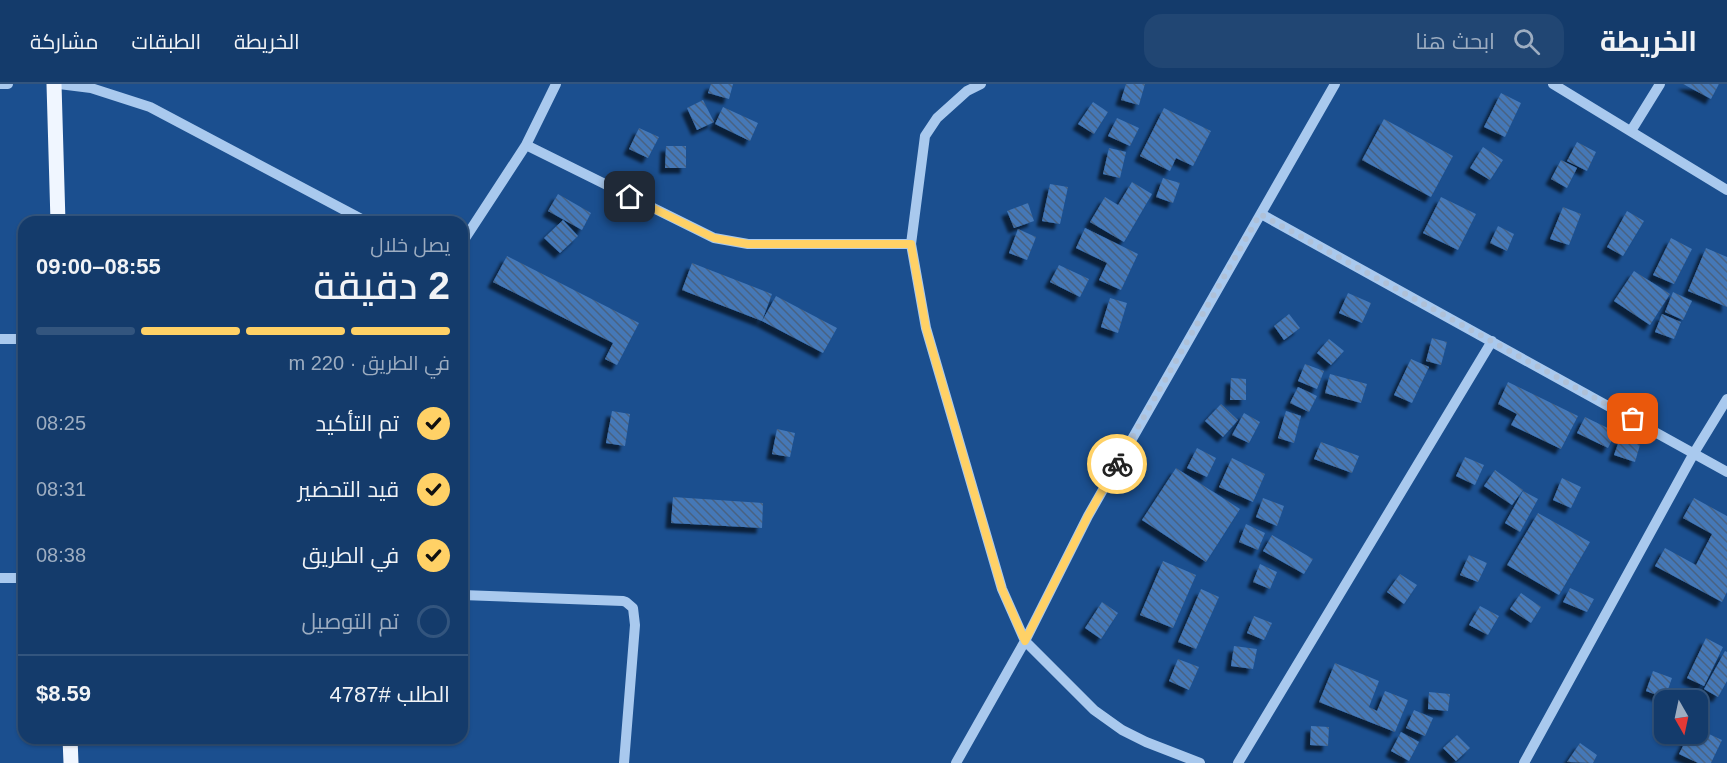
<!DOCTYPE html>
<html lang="ar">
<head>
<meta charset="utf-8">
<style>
	:root { --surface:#143b6b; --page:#214673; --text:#f1f3f6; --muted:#9dadc1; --line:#33557e; --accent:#ffd166 }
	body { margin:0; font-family:Arial,Cairo,sans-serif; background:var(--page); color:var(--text); direction:rtl; height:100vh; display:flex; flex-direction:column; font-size:22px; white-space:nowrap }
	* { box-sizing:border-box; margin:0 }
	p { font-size:20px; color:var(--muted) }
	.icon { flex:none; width:33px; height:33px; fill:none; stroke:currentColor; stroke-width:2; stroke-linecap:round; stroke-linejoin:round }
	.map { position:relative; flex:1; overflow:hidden; direction:ltr }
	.sheet { position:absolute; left:18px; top:132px; width:450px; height:528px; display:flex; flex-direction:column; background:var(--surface); border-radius:18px; box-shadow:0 2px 4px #0004,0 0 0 2px var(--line); direction:rtl }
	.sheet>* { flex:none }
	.needle { width:39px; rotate:171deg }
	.buttons { position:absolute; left:1654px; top:606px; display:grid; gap:12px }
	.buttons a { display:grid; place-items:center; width:54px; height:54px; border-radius:12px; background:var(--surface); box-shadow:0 2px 4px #0004,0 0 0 2px var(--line); font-size:30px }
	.pin { position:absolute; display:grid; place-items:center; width:51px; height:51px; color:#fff; margin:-26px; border-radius:12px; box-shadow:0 3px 9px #0006 }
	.courier { position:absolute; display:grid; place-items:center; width:60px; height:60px; margin:-30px; border:4px solid #ffd166; border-radius:50%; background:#fff; color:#222; box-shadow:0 2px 8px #0007 }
	.overview em { font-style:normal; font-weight:600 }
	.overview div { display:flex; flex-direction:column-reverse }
	.overview { display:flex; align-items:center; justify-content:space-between; height:102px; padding:0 18px }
	h1 { font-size:39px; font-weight:600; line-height:45px }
	.bar { display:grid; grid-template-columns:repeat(4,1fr); gap:9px 6px; align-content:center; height:72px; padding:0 18px }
	.bar i { height:8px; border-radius:4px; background:var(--line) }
	.bar .active { background:var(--accent) }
	.bar p { grid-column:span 4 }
	.line { display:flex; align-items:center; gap:15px; padding:0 18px; border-top:2px solid var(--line) }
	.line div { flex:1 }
	ol { padding:0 18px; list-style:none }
	li { display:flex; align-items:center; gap:18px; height:66px }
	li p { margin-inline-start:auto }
	li .icon { padding:6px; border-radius:50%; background:var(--accent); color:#111; stroke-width:4 }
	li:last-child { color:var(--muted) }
	li i { width:33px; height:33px; border:3px solid var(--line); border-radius:50% }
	header { display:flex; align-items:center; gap:36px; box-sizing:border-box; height:84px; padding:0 30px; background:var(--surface); border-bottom:2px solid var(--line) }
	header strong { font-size:28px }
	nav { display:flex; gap:33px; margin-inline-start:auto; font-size:21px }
	.search { width:420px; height:54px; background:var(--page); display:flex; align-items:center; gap:15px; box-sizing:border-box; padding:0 21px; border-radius:18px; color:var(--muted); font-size:22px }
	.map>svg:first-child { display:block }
	.building { fill:url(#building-back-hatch); filter:url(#shadow) }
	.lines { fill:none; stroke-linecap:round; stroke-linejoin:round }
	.minor { stroke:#a9c9ee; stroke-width:10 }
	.major { stroke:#f0f6ff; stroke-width:15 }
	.done { stroke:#afc1d8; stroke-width:6; stroke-dasharray:0 10.8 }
	.route { stroke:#ffd166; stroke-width:8 }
</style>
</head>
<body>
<header>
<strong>الخريطة</strong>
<div class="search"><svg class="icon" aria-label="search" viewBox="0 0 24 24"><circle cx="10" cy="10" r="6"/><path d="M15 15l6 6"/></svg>ابحث هنا</div>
<nav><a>الخريطة</a><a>الطبقات</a><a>مشاركة</a></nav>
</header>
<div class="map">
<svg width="1727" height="679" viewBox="0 0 1727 679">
	<defs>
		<pattern id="building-back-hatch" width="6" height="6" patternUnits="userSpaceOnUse" patternTransform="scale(1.5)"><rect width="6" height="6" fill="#4478b7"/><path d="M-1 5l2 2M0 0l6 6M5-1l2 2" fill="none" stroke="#486282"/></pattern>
		<filter id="shadow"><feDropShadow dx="-5.5" dy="5.5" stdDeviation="1.5" flood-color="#0009"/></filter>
	</defs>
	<rect width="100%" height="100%" fill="#1b4f8f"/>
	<path class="building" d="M711,0H733L729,15L708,9Z
		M1126,0H1145L1139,21L1121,16Z
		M1683,0H1719L1711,15Z
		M1501,9L1521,19L1505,53L1484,43Z
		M703,16L714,38L697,46L687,24Z
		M1093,18L1108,28L1094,50L1078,40Z
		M723,23L758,39L750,57L715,40Z
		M1164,24L1211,47L1193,82L1176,74L1170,87L1140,72Z
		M1117,34L1139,44L1130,62L1108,52Z
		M1384,35L1453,72L1431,113L1362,76Z
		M639,44L659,53L648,74L629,65Z
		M1577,58L1596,68L1587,87L1567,77Z
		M666,62H686V84H665Z
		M1483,63L1503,76L1490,96L1470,84Z
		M1109,64L1126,68L1120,94L1103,90Z
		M1561,76L1577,84L1567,104L1551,95Z
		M1163,94L1180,99L1173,119L1156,113Z
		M1132,98L1152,110L1124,158L1090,138L1105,113L1118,121Z
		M1050,100L1068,103L1060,140L1042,137Z
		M558,110L591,129L582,146L548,127Z
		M1441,113L1476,130L1458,166L1423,149Z
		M1028,119L1034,137L1014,144L1007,127Z
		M1563,123L1581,130L1569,161L1550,155Z
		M1627,127L1644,137L1623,172L1607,163Z
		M563,136L578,152L560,169L544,154Z
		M1498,142L1514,150L1507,167L1490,159Z
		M1085,144L1138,170L1121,206L1099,196L1107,179L1076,164Z
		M1018,145L1036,153L1027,176L1009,169Z
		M1671,154L1692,165L1674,200L1653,191Z
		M1706,164L1727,173V223L1688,207Z
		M507,172L639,239L617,281L605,275L613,259L493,198Z
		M692,179L772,210L762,237L682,206Z
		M1059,181L1089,195L1080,213L1050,198Z
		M1634,187L1670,210L1650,241L1614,217Z
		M1673,208L1692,217L1683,236L1665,228Z
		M1348,209L1371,219L1362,239L1339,229Z
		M776,212L837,244L823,269L762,237Z
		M1110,214L1127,219L1118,249L1101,243Z
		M1289,230L1300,244L1284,256L1274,242Z
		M1662,230L1681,238L1674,255L1655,248Z
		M1432,254L1447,258L1441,281L1426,277Z
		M1329,255L1344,267L1331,281L1317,269Z
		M1411,275L1429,283L1412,319L1394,311Z
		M1305,280L1324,287L1317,305L1298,297Z
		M1330,290L1367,300L1361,319L1325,309Z
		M1231,294L1246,295V316H1230Z
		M1508,298L1578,332L1561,365L1511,341L1517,330L1498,320Z
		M1298,303L1317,312L1309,328L1290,319Z
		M1221,320L1238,336L1223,353L1205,337Z
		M612,327L630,330L625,362L606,359Z
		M1286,327L1301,332L1294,359L1278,354Z
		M1244,329L1260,338L1249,359L1232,351Z
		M1585,333L1616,348L1608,364L1577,349Z
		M777,345L795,349L790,373L772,370Z
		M1620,354L1640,361L1635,378L1614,371Z
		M1321,358L1359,372L1352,389L1314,375Z
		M1197,364L1216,374L1207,393L1187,384Z
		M1465,373L1484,381L1475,401L1456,392Z
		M1232,374L1265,390L1253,418L1219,403Z
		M1176,384L1240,425L1206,478L1142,436Z
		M1495,386L1523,406L1512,421L1484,402Z
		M1562,394L1581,403L1571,424L1553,416Z
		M1523,407L1538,415L1520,448L1505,439Z
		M673,413L763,419L762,444L671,439Z
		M1263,414L1284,422L1277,442L1256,433Z
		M1694,414L1727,432V508L1722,518L1655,482L1665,464L1696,481L1712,450L1683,434Z
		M1538,429L1590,458L1559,511L1507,481Z
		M1246,440L1265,449L1258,466L1239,458Z
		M1272,451L1313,475L1304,490L1263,467Z
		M1469,471L1487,479L1478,498L1460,491Z
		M1163,477L1196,491L1173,544L1140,531Z
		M1260,480L1277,488L1270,505L1253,498Z
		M1400,490L1417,501L1404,520L1387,508Z
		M1570,504L1594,515L1587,528L1563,518Z
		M1201,505L1219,513L1196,565L1178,558Z
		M1521,509L1541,523L1531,539L1510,525Z
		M1102,518L1118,529L1101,555L1085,544Z
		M1480,522L1499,532L1488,551L1469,541Z
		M1254,532L1272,539L1264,556L1247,549Z
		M1706,554L1723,563L1704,602L1687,594Z
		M1234,562L1257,565L1253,585L1231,582Z
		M1725,567L1727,568V597L1718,613L1704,605Z
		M1178,575L1199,583L1189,606L1169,597Z
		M1335,579L1379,597L1369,623L1377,627L1385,607L1408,616L1395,648L1319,618Z
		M1653,587L1672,594L1665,614L1646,607Z
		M1429,608L1450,610L1448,627L1428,625Z
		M1414,626L1433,634L1425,652L1406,644Z
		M1311,642L1329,643L1328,662L1310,661Z
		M1698,645L1722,656L1711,679H1698L1679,670L1689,650H1698Z
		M1401,648L1419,658L1409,677L1391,667Z
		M1457,651L1470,664L1456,677L1443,664Z
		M1580,659L1597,671L1593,679L1567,678Z"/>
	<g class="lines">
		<path class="minor" d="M0,0H8
			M59,0L91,4L150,23L367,138
			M981,0L967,7L937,34L925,52L911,160L926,244L1002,505L1025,557L1094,626L1122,646L1146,658L1200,679
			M1553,0L1727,106
			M1631,47L1660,0
			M526,61L714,154L748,160H911
			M1261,130L1727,388
			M462,159L526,61L556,0
			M0,255H24
			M0,494H24
			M462,511L623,517L626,518L633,524L635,541L624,679
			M956,679L1025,557L1088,432L1335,0
			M1238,679L1492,257
			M1524,679L1694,369L1727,315"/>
		<path class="major" d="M54,0L58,138
			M70,654L71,679"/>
	</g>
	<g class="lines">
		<path class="done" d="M1117,380L1260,130L1633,335"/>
		<path class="route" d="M630,113L714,154L748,160H911L926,244L1002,505L1025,557L1088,432L1117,380"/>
	</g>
</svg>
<div class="buttons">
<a><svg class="needle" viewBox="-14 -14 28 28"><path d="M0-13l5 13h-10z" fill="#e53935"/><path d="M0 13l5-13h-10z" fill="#9dadc1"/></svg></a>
</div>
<div class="pin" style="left:1633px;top:335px;background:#ea580c"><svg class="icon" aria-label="bag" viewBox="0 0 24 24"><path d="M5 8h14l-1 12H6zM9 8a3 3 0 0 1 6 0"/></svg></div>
<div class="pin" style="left:630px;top:113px;background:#1f2937"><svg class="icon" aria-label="home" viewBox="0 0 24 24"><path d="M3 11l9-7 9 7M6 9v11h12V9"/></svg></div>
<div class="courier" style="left:1117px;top:380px"><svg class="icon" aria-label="bike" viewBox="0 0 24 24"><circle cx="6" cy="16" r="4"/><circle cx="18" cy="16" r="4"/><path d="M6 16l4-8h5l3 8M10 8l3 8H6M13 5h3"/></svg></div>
<section class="sheet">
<div class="overview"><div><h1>2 دقيقة</h1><p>يصل خلال</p></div><em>08:55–09:00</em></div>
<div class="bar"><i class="active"></i><i class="active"></i><i class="active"></i><i></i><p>في الطريق · 220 m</p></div>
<ol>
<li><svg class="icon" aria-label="check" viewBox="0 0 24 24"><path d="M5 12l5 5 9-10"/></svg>تم التأكيد<p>08:25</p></li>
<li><svg class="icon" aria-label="check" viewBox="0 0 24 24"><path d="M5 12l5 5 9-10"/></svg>قيد التحضير<p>08:31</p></li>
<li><svg class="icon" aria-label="check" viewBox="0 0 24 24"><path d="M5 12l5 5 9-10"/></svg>في الطريق<p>08:38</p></li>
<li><i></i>تم التوصيل</li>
</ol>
<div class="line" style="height:78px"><div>الطلب #4787</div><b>$8.59</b></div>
</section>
</div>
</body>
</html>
